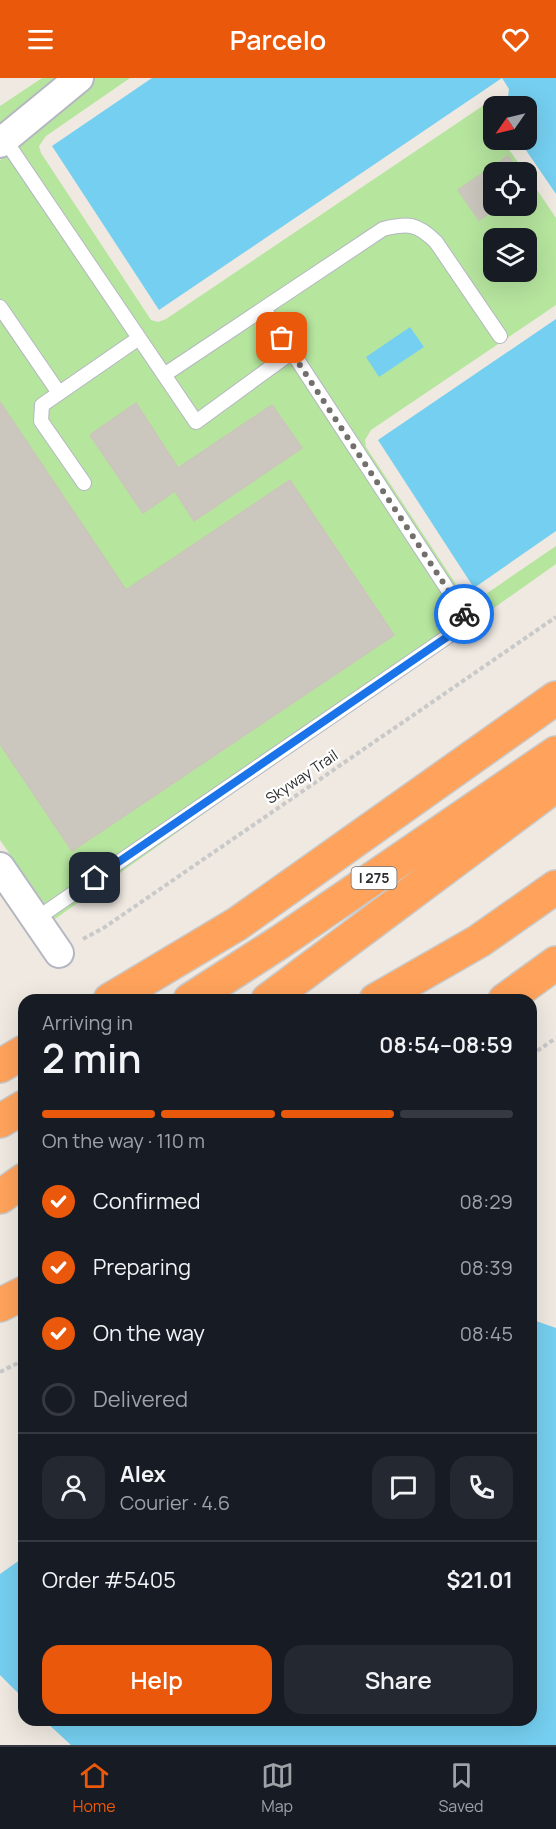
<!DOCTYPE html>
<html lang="en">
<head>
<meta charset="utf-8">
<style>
	:root { --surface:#171b24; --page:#242831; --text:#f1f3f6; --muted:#9ea1a6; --line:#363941; --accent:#ea580c }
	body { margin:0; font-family:Manrope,sans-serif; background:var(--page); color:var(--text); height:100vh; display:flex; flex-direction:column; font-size:22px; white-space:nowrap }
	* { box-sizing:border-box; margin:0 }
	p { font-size:20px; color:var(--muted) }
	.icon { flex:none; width:33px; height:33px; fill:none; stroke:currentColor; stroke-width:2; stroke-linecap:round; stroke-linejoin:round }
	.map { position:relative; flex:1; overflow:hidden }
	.panel { position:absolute; left:18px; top:916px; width:519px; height:732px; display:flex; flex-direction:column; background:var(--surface); border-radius:18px; box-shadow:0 6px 24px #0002 }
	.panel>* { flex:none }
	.needle { width:39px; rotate:236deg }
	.fabs { position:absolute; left:483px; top:18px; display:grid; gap:12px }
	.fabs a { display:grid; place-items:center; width:54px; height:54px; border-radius:12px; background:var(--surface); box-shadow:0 6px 24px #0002; font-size:30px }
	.pin { position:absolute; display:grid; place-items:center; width:51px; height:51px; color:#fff; margin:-26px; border-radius:12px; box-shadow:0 3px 9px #0006 }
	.courier { position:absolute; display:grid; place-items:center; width:60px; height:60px; margin:-30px; border:4px solid #1a73e8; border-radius:50%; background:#fff; color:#222; box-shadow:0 2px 8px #0007 }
	.summary em { font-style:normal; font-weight:600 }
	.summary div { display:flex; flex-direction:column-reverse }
	.summary { display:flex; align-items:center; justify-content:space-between; height:102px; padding:0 24px }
	h1 { font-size:39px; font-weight:600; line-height:45px }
	.bar { display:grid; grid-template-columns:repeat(4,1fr); gap:9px 6px; align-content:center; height:72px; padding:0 24px }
	.bar i { height:8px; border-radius:4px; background:var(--line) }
	.bar .selected { background:var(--accent) }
	.bar p { grid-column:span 4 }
	.line { display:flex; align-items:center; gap:15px; padding:0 24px; border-top:2px solid var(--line) }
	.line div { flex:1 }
	.round { display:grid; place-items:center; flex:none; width:63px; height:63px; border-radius:18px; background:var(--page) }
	ol { padding:0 24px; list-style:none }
	li { display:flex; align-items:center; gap:18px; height:66px }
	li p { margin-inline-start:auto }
	li .icon { padding:6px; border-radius:50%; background:var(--accent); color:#fff; stroke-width:4 }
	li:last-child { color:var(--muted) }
	li i { width:33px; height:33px; border:3px solid var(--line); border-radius:50% }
	.button { display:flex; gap:12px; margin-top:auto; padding:12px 24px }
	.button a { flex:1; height:69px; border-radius:18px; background:var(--accent); color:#fff; font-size:24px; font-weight:600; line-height:69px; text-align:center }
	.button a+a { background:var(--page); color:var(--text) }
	header { display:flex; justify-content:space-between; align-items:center; height:78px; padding:0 24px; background:var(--accent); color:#fff; font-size:27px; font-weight:600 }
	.tab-bar { display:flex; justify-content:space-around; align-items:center; height:84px; border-top:2px solid var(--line); background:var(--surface); font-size:16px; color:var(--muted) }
	.tab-bar a { display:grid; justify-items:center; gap:3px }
	.tab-bar .selected { color:var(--accent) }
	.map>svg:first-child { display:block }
	.green { fill:#b6e59e; fill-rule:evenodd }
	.water { fill:#75cff0 }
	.building { fill:#cbc7bf; stroke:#cbc5ba; stroke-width:1.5 }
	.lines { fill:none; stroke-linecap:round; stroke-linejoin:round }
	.lane-casing { stroke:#b4b7c1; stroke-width:16 }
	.street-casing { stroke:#b4b7c1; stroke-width:32 }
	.highway-casing { stroke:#c9c9c9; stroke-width:36 }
	.path { stroke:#c9c9c9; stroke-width:4; stroke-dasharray:4.5 3; stroke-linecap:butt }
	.lane { stroke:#fff; stroke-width:14 }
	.street { stroke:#fff; stroke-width:28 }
	.highway { stroke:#ffa35c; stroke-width:33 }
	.done { stroke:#726f6d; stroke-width:6; stroke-dasharray:0 10.8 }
	.route { stroke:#1a73e8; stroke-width:8 }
	.labels { text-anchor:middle; stroke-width:4.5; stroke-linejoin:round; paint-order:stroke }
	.shield { fill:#fff; stroke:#6d6d6d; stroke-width:1.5 }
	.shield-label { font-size:14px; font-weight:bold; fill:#2e2e2e }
	.street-label { font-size:15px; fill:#2e2e2e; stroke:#fff }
</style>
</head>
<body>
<header><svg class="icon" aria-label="menu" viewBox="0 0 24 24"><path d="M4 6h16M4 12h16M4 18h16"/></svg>Parcelo<svg class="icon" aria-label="heart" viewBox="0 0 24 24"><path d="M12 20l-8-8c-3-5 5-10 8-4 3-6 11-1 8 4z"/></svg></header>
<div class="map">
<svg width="556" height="1667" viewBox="0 0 556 1667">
	<rect width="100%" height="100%" fill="#efe9e1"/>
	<path class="green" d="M42,0H130L46,58L39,68L41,75L151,242L158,244L166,241L496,19L494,28V62H502L525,94H494V128H526L527,97L556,140V227L371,352L365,362L366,369L465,520L472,522L480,520L556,468V486L55,841L0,762V82L26,64L10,41L0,48V28ZM494,160H526V194H494Z"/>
	<path class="water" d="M152,0H556V116L519,62H526V28H507L509,11L502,0L159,232L52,68Z
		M556,241V453L474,510L378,362Z
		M410,249L424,269L379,299L366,279Z
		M533,1242L556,1250V1667H71L45,1643L531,1642V1243Z
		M24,1479V1621L0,1597V1496Z"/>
	<path class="building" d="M508,78L520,94H494V128H501L479,142L458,112Z
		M0,324L126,512L290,402L394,557L72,773L0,666Z
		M136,325L178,390L272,327L302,370L194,443L175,413L143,435L90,357Z"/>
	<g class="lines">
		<defs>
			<path id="lane" d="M5,62L196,344L292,274
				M0,229L59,315
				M164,297L383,151C408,145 417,145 436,164L500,258
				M84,405L41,343L42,327L139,260
				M36,841L469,544L264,231"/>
			<path id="street" d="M0,65L79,0
				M0,789L59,875"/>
			<path id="highway" d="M110,922L237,846L556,620
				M190,922L280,864L556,675
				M268,922L556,707
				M376,922L479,863L556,809
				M505,922L556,885
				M0,988L24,974
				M0,1043L24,1029
				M0,1119L24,1102
				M0,1227L24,1215"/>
		</defs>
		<use href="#lane" class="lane-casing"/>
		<use href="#street" class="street-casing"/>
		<use href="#highway" class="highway-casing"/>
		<path class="path" d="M83,861L105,849L556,539
			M531,977L556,960
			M0,1294L24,1282"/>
		<use href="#lane" class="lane"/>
		<use href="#street" class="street"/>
		<use href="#highway" class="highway"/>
	</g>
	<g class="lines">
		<path class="done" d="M282,260L464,536"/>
		<path class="route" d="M95,800L469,544L464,536"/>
	</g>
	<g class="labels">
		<rect class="shield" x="351.5" y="789" width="45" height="22" rx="4.5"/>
		<g class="shield-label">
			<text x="374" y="805">I 275</text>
		</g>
		<g class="street-label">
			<text transform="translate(302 699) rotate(-34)" y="5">Skyway Trail</text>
		</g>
	</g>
</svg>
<div class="fabs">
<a><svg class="needle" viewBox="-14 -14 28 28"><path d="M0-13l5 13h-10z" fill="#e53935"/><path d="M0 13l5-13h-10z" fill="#9ea1a6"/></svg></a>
<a><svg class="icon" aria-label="locate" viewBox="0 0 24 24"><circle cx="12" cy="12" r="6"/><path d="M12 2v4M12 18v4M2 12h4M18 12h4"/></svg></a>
<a><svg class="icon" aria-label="layers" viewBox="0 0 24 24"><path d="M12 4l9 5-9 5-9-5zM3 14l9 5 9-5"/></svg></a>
</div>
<div class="pin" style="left:282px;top:260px;background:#ea580c"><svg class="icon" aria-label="bag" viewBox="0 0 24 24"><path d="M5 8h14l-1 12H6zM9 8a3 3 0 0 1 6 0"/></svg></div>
<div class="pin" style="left:95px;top:800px;background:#1f2937"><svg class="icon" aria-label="home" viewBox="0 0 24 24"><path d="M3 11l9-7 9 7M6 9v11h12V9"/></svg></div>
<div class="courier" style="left:464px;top:536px"><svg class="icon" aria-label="bike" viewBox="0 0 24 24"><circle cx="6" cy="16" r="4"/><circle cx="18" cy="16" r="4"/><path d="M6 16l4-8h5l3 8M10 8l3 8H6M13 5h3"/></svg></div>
<section class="panel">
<div class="summary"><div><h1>2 min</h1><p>Arriving in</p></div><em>08:54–08:59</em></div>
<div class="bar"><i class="selected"></i><i class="selected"></i><i class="selected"></i><i></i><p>On the way · 110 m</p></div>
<ol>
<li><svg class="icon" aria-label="check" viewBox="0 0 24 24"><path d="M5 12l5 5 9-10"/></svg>Confirmed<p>08:29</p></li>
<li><svg class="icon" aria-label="check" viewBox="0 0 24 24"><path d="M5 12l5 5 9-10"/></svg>Preparing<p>08:39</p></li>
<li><svg class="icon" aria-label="check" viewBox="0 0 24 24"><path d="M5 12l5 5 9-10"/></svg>On the way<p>08:45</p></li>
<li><i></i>Delivered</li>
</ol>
<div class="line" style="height:108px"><a class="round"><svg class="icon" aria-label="person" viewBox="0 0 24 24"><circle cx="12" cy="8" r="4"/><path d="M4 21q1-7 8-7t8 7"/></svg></a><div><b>Alex</b><p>Courier · 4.6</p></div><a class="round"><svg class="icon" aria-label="chat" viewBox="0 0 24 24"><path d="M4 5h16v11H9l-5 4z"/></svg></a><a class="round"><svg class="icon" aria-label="phone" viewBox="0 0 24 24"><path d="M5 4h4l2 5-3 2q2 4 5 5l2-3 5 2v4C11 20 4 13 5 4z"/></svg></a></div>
<div class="line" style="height:78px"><div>Order #5405</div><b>$21.01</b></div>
<div class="button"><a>Help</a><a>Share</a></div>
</section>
</div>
<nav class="tab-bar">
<a class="selected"><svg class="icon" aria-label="home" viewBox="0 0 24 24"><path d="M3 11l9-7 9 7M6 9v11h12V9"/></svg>Home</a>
<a><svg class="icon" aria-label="map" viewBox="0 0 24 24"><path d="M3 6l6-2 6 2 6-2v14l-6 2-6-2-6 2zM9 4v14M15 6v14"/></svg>Map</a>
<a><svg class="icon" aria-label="saved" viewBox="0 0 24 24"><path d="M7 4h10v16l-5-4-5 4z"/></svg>Saved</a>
</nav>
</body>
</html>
